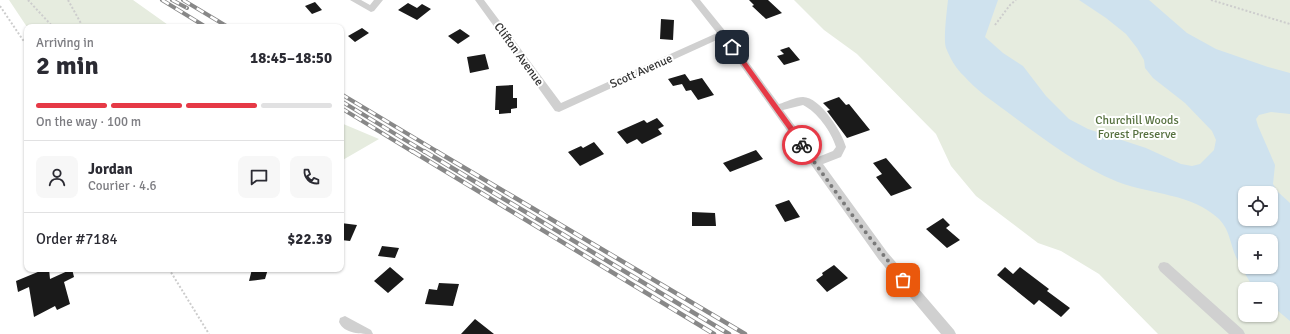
<!DOCTYPE html>
<html lang="en">
<head>
<meta charset="utf-8">
<style>
	:root { --surface:#fff; --page:#f7f7f7; --text:#2b2b33; --muted:#7c7c81; --line:#e1e1e2; --accent:#e63946 }
	body { margin:0; font-family:Signika,sans-serif; background:var(--page); color:var(--text); height:100vh; display:flex; flex-direction:column; font-size:15px; white-space:nowrap }
	* { box-sizing:border-box; margin:0 }
	p { font-size:13px; color:var(--muted) }
	.icon { flex:none; width:22px; height:22px; fill:none; stroke:currentColor; stroke-width:2; stroke-linecap:round; stroke-linejoin:round }
	.map { position:relative; flex:1; overflow:hidden }
	.drawer { position:absolute; left:24px; top:24px; width:320px; height:248px; display:flex; flex-direction:column; background:var(--surface); border-radius:8px; box-shadow:0 1px 3px #0004 }
	.drawer>* { flex:none }
	.fabs { position:absolute; left:1238px; top:186px; display:grid; gap:8px }
	.fabs a { display:grid; place-items:center; width:40px; height:40px; border-radius:8px; background:var(--surface); box-shadow:0 1px 3px #0004; font-size:20px }
	.pin { position:absolute; display:grid; place-items:center; width:34px; height:34px; color:#fff; margin:-17px; border-radius:8px; box-shadow:0 2px 6px #0006 }
	.courier { position:absolute; display:grid; place-items:center; width:40px; height:40px; margin:-20px; border:3px solid #e63946; border-radius:50%; background:#fff; color:#222; box-shadow:0 1px 5px #0007 }
	.overview em { font-style:normal; font-weight:700 }
	.overview div { display:flex; flex-direction:column-reverse }
	.overview { display:flex; align-items:center; justify-content:space-between; height:68px; padding:0 12px }
	h1 { font-size:26px; font-weight:700; line-height:30px }
	.bar { display:grid; grid-template-columns:repeat(4,1fr); gap:6px 4px; align-content:center; height:48px; padding:0 12px }
	.bar i { height:5px; border-radius:3px; background:var(--line) }
	.bar .on { background:var(--accent) }
	.bar p { grid-column:span 4 }
	.line { display:flex; align-items:center; gap:10px; padding:0 12px; border-top:1px solid var(--line) }
	.line div { flex:1 }
	.round { display:grid; place-items:center; flex:none; width:42px; height:42px; border-radius:8px; background:var(--page) }
	.map>svg:first-child { display:block }
	.green { fill:#e6ecdf; fill-rule:evenodd }
	.water { fill:#cfe2ee; fill-rule:evenodd }
	.building { fill:#1a1a1a }
	.lines { fill:none; stroke-linecap:round; stroke-linejoin:round }
	.path { stroke:#cdcdcd; stroke-width:2; stroke-dasharray:2 2; stroke-linecap:butt }
	.minor { fill:#d0d0d0; fill-rule:evenodd }
	.rail-far1-casing { stroke:#888; stroke-width:4 }
	.rail-casing { stroke:#888; stroke-width:4.5 }
	.rail-far1 { stroke:#fff; stroke-width:2.5; stroke-dasharray:8; stroke-linecap:butt }
	.rail { stroke:#fff; stroke-width:3; stroke-dasharray:10; stroke-linecap:butt }
	.route { fill:#e63946 }
	.done { stroke:#7a7a7a; stroke-width:4; stroke-dasharray:0 7.2 }
	.labels { text-anchor:middle; stroke-width:4; stroke-linejoin:round; paint-order:stroke }
	.street-label { font-size:12px; fill:#333; stroke:#fff }
	.park-label { font-size:12px; fill:#56703f; stroke:#fff }
</style>
</head>
<body>
<div class="map">
<svg width="1290" height="334" viewBox="0 0 1290 334">
	<rect width="100%" height="100%" fill="#fff"/>
	<path class="green" d="M9,0H133L171,27H27Z
		M794,0H1290V334H1158L1099,274L1061,251L1038,243L976,196L951,166L936,134L857,54L824,30ZM1245,193H1271V219H1245ZM1245,241H1271V267H1245ZM1245,289H1271V315H1245Z
		M341,123L379,139L341,161Z"/>
	<path class="water" d="M948,0H998L985,37L1003,53L1023,66L1046,96L1069,119L1088,129L1146,148L1181,164L1192,166L1200,164L1214,150L1216,140L1212,131L1185,103L1153,78L1145,68L1144,60L1137,48L1126,34L1106,18L1079,0H1149L1187,33L1216,49L1268,67L1290,73V114L1271,112L1259,115L1256,119L1258,126L1275,165L1273,184L1278,192L1290,203V321L1271,305V289H1254C1248,278 1241,268 1236,257C1230,244 1230,230 1219,219C1191,193 1152,195 1118,182C1077,165 1041,137 1006,111C991,100 976,90 964,76C956,69 950,58 946,48C943,40 947,10 948,0ZM1245,193H1271V219H1245ZM1245,241H1271V267H1245Z"/>
	<path class="building" d="M749,0H768L782,13L766,19L752,6L754,5Z
		M315,2L322,10L312,14L305,6Z
		M408,3L417,8L422,4L431,9L417,20L398,10Z
		M661,19L674,20L673,40L660,39Z
		M362,28L369,33L355,42L348,36Z
		M460,29L470,36L458,44L448,36Z
		M789,47L800,60L784,65L777,56L784,54L780,50Z
		M485,54L489,69L470,73L467,57Z
		M685,74L690,81L702,78L714,95L698,100L691,90L686,91L682,84L673,86L668,79Z
		M513,85V98H517V108L511,109V113L499,114V110H495L496,86Z
		M839,97L846,105L849,104L870,130L847,138L827,111L830,110L823,103Z
		M657,118L664,126L658,129L662,134L642,144L637,139L627,144L617,132L644,120L647,123Z
		M594,142L604,154L580,166L568,152L581,146L583,148Z
		M756,150L763,159L730,172L723,163Z
		M886,158L912,188L891,196L876,177L882,174L873,163Z
		M789,200L800,217L785,222L775,205Z
		M692,212L715,213L716,226H692Z
		M943,218L950,225L946,228L960,240L947,248L926,229Z
		M341,223L357,225L350,241L341,240Z
		M382,246L399,248L395,258L378,256Z
		M834,265L848,278L827,292L816,280L823,275L822,273Z
		M390,267L404,279L388,293L374,281Z
		M1005,267L1013,274L1020,267L1049,289L1047,291L1070,308L1061,317L1039,300L1034,305L997,275Z
		M45,269H49L50,279L72,269L74,277L64,282L70,304L57,310L55,306L34,317L29,287L18,292L16,281Z
		M252,269H268L265,279L249,281Z
		M439,283L459,284L453,306L425,304L429,289L437,290Z
		M475,319L494,334H461Z"/>
	<g class="lines">
		<path class="path" d="M28,0L53,27
			M68,0L83,27
			M1211,0L1290,24
			M0,6L27,46
			M995,25L1010,5L1016,0
			M169,269L209,334"/>
		<path class="minor" d="M350,0H361L370,5L374,0H383L374,11L371,12Z
			M475,0H484L561,103L717,33L691,0H700L726,32L779,104C786,102 795,97 803,97C820,97 842,132 846,147L841,157L823,164L887,252L954,330L956,334H941L879,260L721,38L559,112L555,111ZM803,105C817,112 831,131 836,147L833,151L818,157L783,110Z
			M1164,262L1168,263L1243,330L1245,334H1229L1160,271L1158,267L1160,263Z
			M345,316L371,330L373,334C361,334 344,334 339,322L340,318Z"/>
		<defs>
			<path id="rail-far1" d="M162,0L206,27
				M172,0L187,8
				M183,0L228,27
				M341,94L438,152
				M341,101L425,152
				M341,108L413,152"/>
			<path id="rail" d="M412,151L714,334
				M424,151L729,334
				M436,151L745,334"/>
		</defs>
		<use href="#rail-far1" class="rail-far1-casing"/>
		<use href="#rail" class="rail-casing"/>
		<use href="#rail-far1" class="rail-far1"/>
		<use href="#rail" class="rail"/>
	</g>
	<path class="route" d="M730,45H734L805,143V146H800L730,48Z"/>
	<g class="lines">
		<path class="done" d="M802,145L853,216L903,280"/>
	</g>
	<g class="labels">
		<g class="street-label">
			<text transform="translate(519 54) rotate(54)" y="4">Clifton Avenue</text>
			<text transform="translate(641 71) rotate(-24)" y="4">Scott Avenue</text>
		</g>
		<g class="park-label">
			<text x="1137" y="124">Churchill Woods<tspan x="1137" dy="14">Forest Preserve</tspan></text>
		</g>
	</g>
</svg>
<div class="fabs">
<a><svg class="icon" aria-label="locate" viewBox="0 0 24 24"><circle cx="12" cy="12" r="6"/><path d="M12 2v4M12 18v4M2 12h4M18 12h4"/></svg></a>
<a>+</a>
<a>−</a>
</div>
<div class="pin" style="left:903px;top:280px;background:#ea580c"><svg class="icon" aria-label="bag" viewBox="0 0 24 24"><path d="M5 8h14l-1 12H6zM9 8a3 3 0 0 1 6 0"/></svg></div>
<div class="pin" style="left:732px;top:47px;background:#1f2937"><svg class="icon" aria-label="home" viewBox="0 0 24 24"><path d="M3 11l9-7 9 7M6 9v11h12V9"/></svg></div>
<div class="courier" style="left:802px;top:145px"><svg class="icon" aria-label="bike" viewBox="0 0 24 24"><circle cx="6" cy="16" r="4"/><circle cx="18" cy="16" r="4"/><path d="M6 16l4-8h5l3 8M10 8l3 8H6M13 5h3"/></svg></div>
<section class="drawer">
<div class="overview"><div><h1>2 min</h1><p>Arriving in</p></div><em>18:45–18:50</em></div>
<div class="bar"><i class="on"></i><i class="on"></i><i class="on"></i><i></i><p>On the way · 100 m</p></div>
<div class="line" style="height:72px"><a class="round"><svg class="icon" aria-label="person" viewBox="0 0 24 24"><circle cx="12" cy="8" r="4"/><path d="M4 21q1-7 8-7t8 7"/></svg></a><div><b>Jordan</b><p>Courier · 4.6</p></div><a class="round"><svg class="icon" aria-label="chat" viewBox="0 0 24 24"><path d="M4 5h16v11H9l-5 4z"/></svg></a><a class="round"><svg class="icon" aria-label="phone" viewBox="0 0 24 24"><path d="M5 4h4l2 5-3 2q2 4 5 5l2-3 5 2v4C11 20 4 13 5 4z"/></svg></a></div>
<div class="line" style="height:52px"><div>Order #7184</div><b>$22.39</b></div>
</section>
</div>
</body>
</html>
